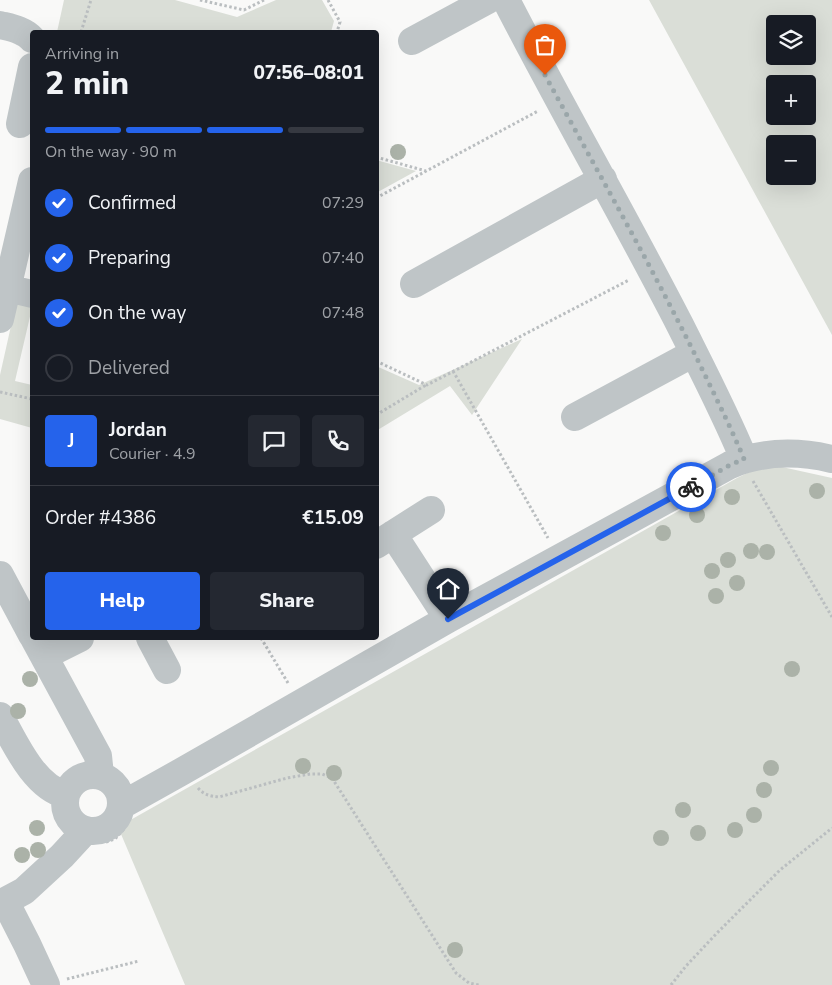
<!DOCTYPE html>
<html lang="en">
<head>
<meta charset="utf-8">
<style>
	:root { --surface:#171b24; --page:#242831; --text:#f1f3f6; --muted:#9ea1a6; --line:#363941; --accent:#2563eb }
	body { margin:0; font-family:"Nunito Sans",sans-serif; background:var(--page); color:var(--text); height:100vh; display:flex; flex-direction:column; font-size:19px; white-space:nowrap }
	* { box-sizing:border-box; margin:0 }
	p { font-size:16px; color:var(--muted) }
	.icon { flex:none; width:28px; height:28px; fill:none; stroke:currentColor; stroke-width:2; stroke-linecap:round; stroke-linejoin:round }
	.map { position:relative; flex:1; overflow:hidden }
	.details { position:absolute; left:30px; top:30px; width:349px; height:610px; display:flex; flex-direction:column; background:var(--surface); border-radius:5px; box-shadow:0 5px 20px #0002 }
	.details>* { flex:none }
	.buttons { position:absolute; left:766px; top:15px; display:grid; gap:10px }
	.buttons a { display:grid; place-items:center; width:50px; height:50px; border-radius:5px; background:var(--surface); box-shadow:0 5px 20px #0002; font-size:25px }
	.pin { position:absolute; display:grid; place-items:center; width:42px; height:42px; color:#fff; margin:-51px -21px; border-radius:50% 50% 50% 0; rotate:-45deg; box-shadow:0 0 5px #0007 }
	.pin .icon { rotate:45deg }
	.courier { position:absolute; display:grid; place-items:center; width:50px; height:50px; margin:-25px; border:4px solid #2563eb; border-radius:50%; background:#fff; color:#222; box-shadow:0 1px 6px #0007 }
	.overview em { font-style:normal; font-weight:800 }
	.overview div { display:flex; flex-direction:column-reverse }
	.overview { display:flex; align-items:center; justify-content:space-between; height:85px; padding:0 15px }
	h1 { font-size:32px; font-weight:800; line-height:38px }
	.bar { display:grid; grid-template-columns:repeat(4,1fr); gap:8px 5px; align-content:center; height:60px; padding:0 15px }
	.bar i { height:6px; border-radius:4px; background:var(--line) }
	.bar .on { background:var(--accent) }
	.bar p { grid-column:span 4 }
	.line { display:flex; align-items:center; gap:12px; padding:0 15px; border-top:1px solid var(--line) }
	.line div { flex:1 }
	.round { display:grid; place-items:center; flex:none; width:52px; height:52px; border-radius:5px; background:var(--page) }
	ol { padding:0 15px; list-style:none }
	li { display:flex; align-items:center; gap:15px; height:55px }
	li p { margin-inline-start:auto }
	li .icon { padding:5px; border-radius:50%; background:var(--accent); color:#fff; stroke-width:4 }
	li:last-child { color:var(--muted) }
	li i { width:28px; height:28px; border:2px solid var(--line); border-radius:50% }
	.action { display:flex; gap:10px; margin-top:auto; padding:10px 15px }
	.action a { flex:1; height:58px; border-radius:5px; background:var(--accent); color:#fff; font-size:20px; font-weight:800; line-height:58px; text-align:center }
	.action a+a { background:var(--page); color:var(--text) }
	.map>svg:first-child { display:block }
	.green { fill:#daded7; fill-rule:evenodd }
	.lines { fill:none; stroke-linecap:round; stroke-linejoin:round }
	.path { stroke:#babec0; stroke-width:3; stroke-dasharray:2.5 2.5; stroke-linecap:butt }
	.minor { stroke:#bfc5c7; stroke-width:28 }
	.tree { fill:#abb2a8 }
	.done { stroke:#9aa6a9; stroke-width:5; stroke-dasharray:0 9 }
	.route { stroke:#2563eb; stroke-width:6 }
</style>
</head>
<body>
<div class="map">
<svg width="832" height="985" viewBox="0 0 832 985">
	<rect width="100%" height="100%" fill="#f9f9f8"/>
	<path class="green" d="M64,0H175L237,17L276,0H322L334,21L331,32H57Z
		M649,0H832V335ZM775,24H808V56H775ZM775,84H808V116H775ZM775,144H808V176H775Z
		M376,160L416,171L376,193Z
		M17,299L32,302V308L15,381L32,385V428L0,419V375Z
		M522,339L472,415L450,386L376,431V366L419,385Z
		M773,465L832,478V985H185L118,827L737,478L760,467Z"/>
	<g class="lines">
		<path class="path" d="M200,0L244,10L264,0
			M328,0L340,22L337,32
			M81,32L91,0
			M376,157L426,171
			M376,198L538,111
			M376,361L427,385L629,280
			M453,371L548,538
			M0,392L32,399
			M376,415L426,385
			M753,481L832,617
			M261,638L288,683
			M198,788C204,795 210,796 219,797L287,778L310,774H322L332,778L456,973L469,983L479,985
			M106,842L115,839L124,829
			M67,979L139,961
			M671,985L686,966L717,933L780,870L832,828"/>
		<path class="minor" d="M506,0C562,109 624,216 680,325C702,369 725,413 744,459
			M0,25C12,28 24,30 32,39
			M412,41L488,0
			M20,124L32,67
			M414,284L603,179
			M7,288L32,294
			M0,319L32,181
			M575,417L694,353
			M393,534L448,619
			M376,545L431,510
			M0,575L32,635
			M34,638L98,756L100,775
			M150,638L167,670
			M44,656L80,638
			M0,716C15,743 34,787 66,795
			M65 803a28 28 0 1 1 56 0a28 28 0 1 1-56 0Z
			M122,805L181,772L448,619L730,465C763,451 798,451 832,459
			M5,901L27,944L46,985
			M0,904L24,891L62,856L86,830"/>
	</g>
	<g class="tree">
		<circle cx="398" cy="152" r="8"/>
		<circle cx="817" cy="491" r="8"/>
		<circle cx="732" cy="497" r="8"/>
		<circle cx="697" cy="515" r="8"/>
		<circle cx="663" cy="533" r="8"/>
		<circle cx="751" cy="551" r="8"/>
		<circle cx="767" cy="552" r="8"/>
		<circle cx="728" cy="560" r="8"/>
		<circle cx="712" cy="571" r="8"/>
		<circle cx="737" cy="583" r="8"/>
		<circle cx="716" cy="596" r="8"/>
		<circle cx="792" cy="669" r="8"/>
		<circle cx="30" cy="679" r="8"/>
		<circle cx="18" cy="711" r="8"/>
		<circle cx="303" cy="766" r="8"/>
		<circle cx="771" cy="768" r="8"/>
		<circle cx="334" cy="773" r="8"/>
		<circle cx="764" cy="790" r="8"/>
		<circle cx="683" cy="810" r="8"/>
		<circle cx="754" cy="815" r="8"/>
		<circle cx="37" cy="828" r="8"/>
		<circle cx="735" cy="830" r="8"/>
		<circle cx="698" cy="833" r="8"/>
		<circle cx="661" cy="838" r="8"/>
		<circle cx="38" cy="850" r="8"/>
		<circle cx="22" cy="855" r="8"/>
		<circle cx="455" cy="950" r="8"/>
	</g>
	<g class="lines">
		<path class="done" d="M545,75C599,174 655,272 704,373C718,402 732,430 744,459L730,465L691,487"/>
		<path class="route" d="M448,619L691,487"/>
	</g>
</svg>
<div class="buttons">
<a><svg class="icon" aria-label="layers" viewBox="0 0 24 24"><path d="M12 4l9 5-9 5-9-5zM3 14l9 5 9-5"/></svg></a>
<a>+</a>
<a>−</a>
</div>
<div class="pin" style="left:545px;top:75px;background:#ea580c"><svg class="icon" aria-label="bag" viewBox="0 0 24 24"><path d="M5 8h14l-1 12H6zM9 8a3 3 0 0 1 6 0"/></svg></div>
<div class="pin" style="left:448px;top:619px;background:#1f2937"><svg class="icon" aria-label="home" viewBox="0 0 24 24"><path d="M3 11l9-7 9 7M6 9v11h12V9"/></svg></div>
<div class="courier" style="left:691px;top:487px"><svg class="icon" aria-label="bike" viewBox="0 0 24 24"><circle cx="6" cy="16" r="4"/><circle cx="18" cy="16" r="4"/><path d="M6 16l4-8h5l3 8M10 8l3 8H6M13 5h3"/></svg></div>
<section class="details">
<div class="overview"><div><h1>2 min</h1><p>Arriving in</p></div><em>07:56–08:01</em></div>
<div class="bar"><i class="on"></i><i class="on"></i><i class="on"></i><i></i><p>On the way · 90 m</p></div>
<ol>
<li><svg class="icon" aria-label="check" viewBox="0 0 24 24"><path d="M5 12l5 5 9-10"/></svg>Confirmed<p>07:29</p></li>
<li><svg class="icon" aria-label="check" viewBox="0 0 24 24"><path d="M5 12l5 5 9-10"/></svg>Preparing<p>07:40</p></li>
<li><svg class="icon" aria-label="check" viewBox="0 0 24 24"><path d="M5 12l5 5 9-10"/></svg>On the way<p>07:48</p></li>
<li><i></i>Delivered</li>
</ol>
<div class="line" style="height:90px"><b class="round" style="background:var(--accent);color:#fff">J</b><div><b>Jordan</b><p>Courier · 4.9</p></div><a class="round"><svg class="icon" aria-label="chat" viewBox="0 0 24 24"><path d="M4 5h16v11H9l-5 4z"/></svg></a><a class="round"><svg class="icon" aria-label="phone" viewBox="0 0 24 24"><path d="M5 4h4l2 5-3 2q2 4 5 5l2-3 5 2v4C11 20 4 13 5 4z"/></svg></a></div>
<div class="line" style="height:65px"><div>Order #4386</div><b>€15.09</b></div>
<div class="action"><a>Help</a><a>Share</a></div>
</section>
</div>
</body>
</html>
